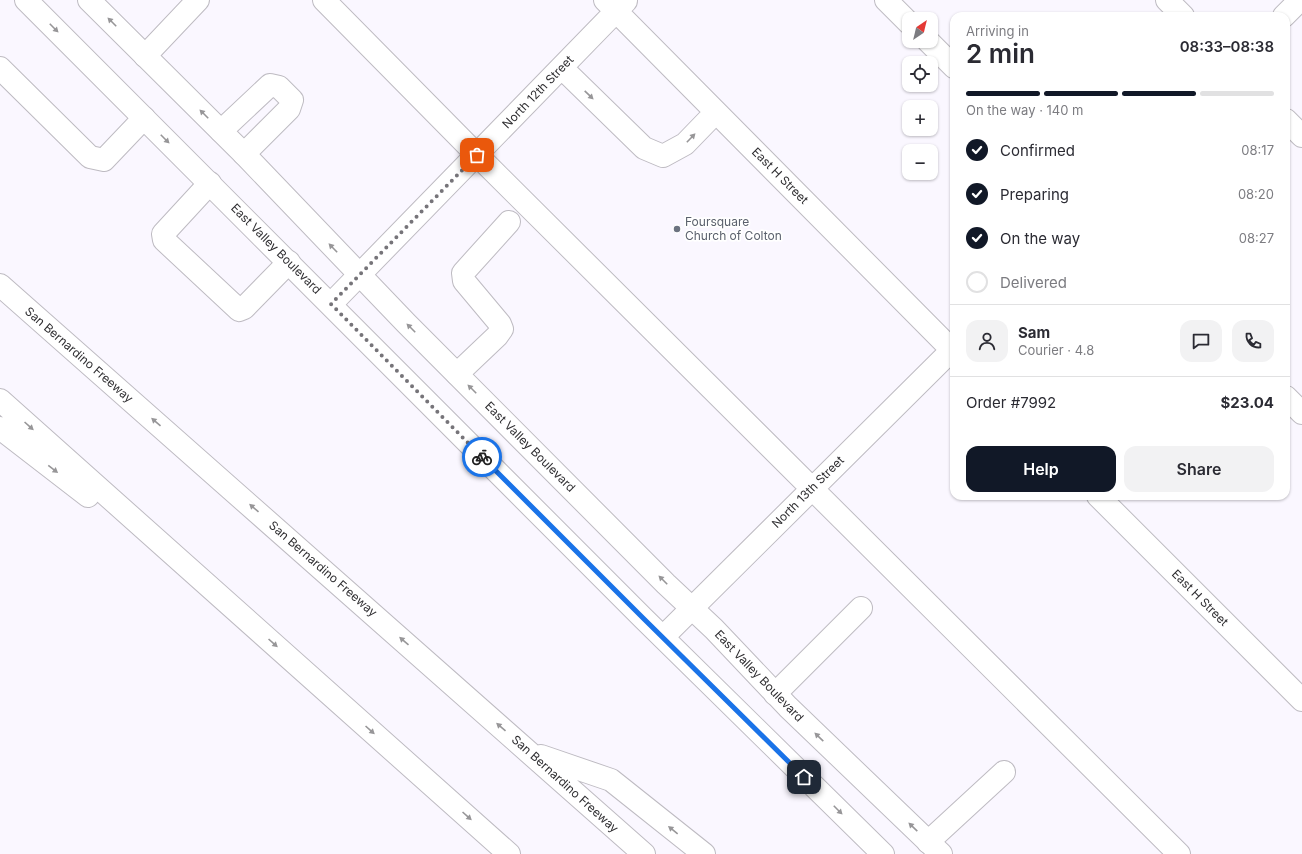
<!DOCTYPE html>
<html lang="en">
<head>
<meta charset="utf-8">
<style>
	:root { --surface:#fff; --page:#f2f2f3; --text:#2b2b33; --muted:#7c7c81; --line:#e1e1e2; --accent:#111827 }
	body { margin:0; font-family:Inter,sans-serif; background:var(--page); color:var(--text); height:100vh; display:flex; flex-direction:column; font-size:15px; white-space:nowrap }
	* { box-sizing:border-box; margin:0 }
	p { font-size:13px; color:var(--muted) }
	.icon { flex:none; width:22px; height:22px; fill:none; stroke:currentColor; stroke-width:2; stroke-linecap:round; stroke-linejoin:round }
	.map { position:relative; flex:1; overflow:hidden }
	.panel { position:absolute; left:950px; top:12px; width:340px; height:488px; display:flex; flex-direction:column; background:var(--surface); border-radius:12px; box-shadow:0 1px 3px #0004 }
	.panel>* { flex:none }
	.needle { width:26px; rotate:35deg }
	.controls { position:absolute; left:902px; top:12px; display:grid; gap:8px }
	.controls a { display:grid; place-items:center; width:36px; height:36px; border-radius:8px; background:var(--surface); box-shadow:0 1px 3px #0004; font-size:20px }
	.pin { position:absolute; display:grid; place-items:center; width:34px; height:34px; color:#fff; margin:-17px; border-radius:8px; box-shadow:0 2px 6px #0006 }
	.courier { position:absolute; display:grid; place-items:center; width:40px; height:40px; margin:-20px; border:3px solid #1a73e8; border-radius:50%; background:#fff; color:#222; box-shadow:0 1px 5px #0007 }
	.head em { font-style:normal; font-weight:600 }
	.head div { display:flex; flex-direction:column-reverse }
	.head { display:flex; align-items:center; justify-content:space-between; height:68px; padding:0 16px }
	h1 { font-size:26px; font-weight:600; line-height:30px }
	.bar { display:grid; grid-template-columns:repeat(4,1fr); gap:6px 4px; align-content:center; height:48px; padding:0 16px }
	.bar i { height:5px; border-radius:3px; background:var(--line) }
	.bar .on { background:var(--accent) }
	.bar p { grid-column:span 4 }
	.line { display:flex; align-items:center; gap:10px; padding:0 16px; border-top:1px solid var(--line) }
	.line div { flex:1 }
	.round { display:grid; place-items:center; flex:none; width:42px; height:42px; border-radius:12px; background:var(--page) }
	ol { padding:0 16px; list-style:none }
	li { display:flex; align-items:center; gap:12px; height:44px }
	li p { margin-inline-start:auto }
	li .icon { padding:4px; border-radius:50%; background:var(--accent); color:#fff; stroke-width:4 }
	li:last-child { color:var(--muted) }
	li i { width:22px; height:22px; border:2px solid var(--line); border-radius:50% }
	.primary-button { display:flex; gap:8px; margin-top:auto; padding:8px 16px }
	.primary-button a { flex:1; height:46px; border-radius:12px; background:var(--accent); color:#fff; font-size:16px; font-weight:600; line-height:46px; text-align:center }
	.primary-button a+a { background:var(--page); color:var(--text) }
	.map>svg:first-child { display:block }
	.lines { fill:none; stroke-linecap:round; stroke-linejoin:round }
	.minor-casing { stroke:#bebbc2; stroke-width:24 }
	.major-casing { stroke:#bebbc2; stroke-width:24 }
	.highway-casing { stroke:#bebbc2; stroke-width:24 }
	.minor { stroke:#fff; stroke-width:22 }
	.major { stroke:#fff; stroke-width:22 }
	.highway { stroke:#fff; stroke-width:22 }
	.oneway { fill:#979698 }
	.done { stroke:#767479; stroke-width:4; stroke-dasharray:0 7.2 }
	.route { stroke:#1a73e8; stroke-width:5 }
	.worship-dot { fill:#6b7280; stroke:#fff; stroke-width:1.5 }
	.labels { text-anchor:middle; stroke-width:3.5; stroke-linejoin:round; paint-order:stroke }
	.street-label { font-size:12px; fill:#2f2e31; stroke:#fff }
	.worship-label { font-size:12px; fill:#5b616d; stroke:#fff; text-anchor:start }
</style>
</head>
<body>
<div class="map">
<svg width="1302" height="854" viewBox="0 0 1302 854">
	<rect width="100%" height="100%" fill="#faf7ff"/>
	<g class="lines">
		<defs>
			<path id="minor" d="M324,0L477,155L1179,854
				M605,0L954,352
				M886,0L909,23
				M1167,0L1183,16
				M1284,16L1300,0
				M928,41L954,67
				M145,56L198,0
				M0,68L90,157L104,160L144,118
				M562,68L644,148L663,156L685,144L716,112
				M1286,120L1302,136
				M221,131L270,85L279,87L292,100L289,109L244,154
				M210,183L163,234L164,240L239,310L244,308L289,262
				M331,304L626,1
				M457,374L497,336L502,329L500,324L464,281L463,273L509,222
				M1286,397L1302,413
				M1098,496L1302,700
				M663,637L954,348
				M775,694L861,608
				M928,842L1004,772"/>
			<path id="major" d="M26,0L643,618L883,854
				M89,0L244,154L406,323L666,584L714,629L788,707L941,854"/>
			<path id="highway" d="M0,285L644,854
				M0,400L509,854
				M0,428L88,496
				M541,756L611,780L704,854"/>
		</defs>
		<use href="#minor" class="minor-casing"/>
		<use href="#major" class="major-casing"/>
		<use href="#highway" class="highway-casing"/>
		<use href="#minor" class="minor"/>
		<use href="#major" class="major"/>
		<use href="#highway" class="highway"/>
	</g>
	<defs><path id="oneway-solid" d="M-6-.8H1V-3.2L6.5 0L1 3.2V.8H-6Z"/></defs>
	<g class="oneway">
		<use href="#oneway-solid" transform="translate(112 22) rotate(-135)"/>
		<use href="#oneway-solid" transform="translate(54 28) rotate(45)"/>
		<use href="#oneway-solid" transform="translate(589 95) rotate(44)"/>
		<use href="#oneway-solid" transform="translate(204 114) rotate(-135)"/>
		<use href="#oneway-solid" transform="translate(691 138) rotate(-46)"/>
		<use href="#oneway-solid" transform="translate(165 139) rotate(45)"/>
		<use href="#oneway-solid" transform="translate(333 248) rotate(-134)"/>
		<use href="#oneway-solid" transform="translate(411 328) rotate(-135)"/>
		<use href="#oneway-solid" transform="translate(472 389) rotate(-135)"/>
		<use href="#oneway-solid" transform="translate(156 422) rotate(-139)"/>
		<use href="#oneway-solid" transform="translate(29 426) rotate(42)"/>
		<use href="#oneway-solid" transform="translate(53 469) rotate(38)"/>
		<use href="#oneway-solid" transform="translate(254 508) rotate(-139)"/>
		<use href="#oneway-solid" transform="translate(663 580) rotate(-135)"/>
		<use href="#oneway-solid" transform="translate(404 641) rotate(-139)"/>
		<use href="#oneway-solid" transform="translate(273 643) rotate(42)"/>
		<use href="#oneway-solid" transform="translate(501 727) rotate(-139)"/>
		<use href="#oneway-solid" transform="translate(370 730) rotate(42)"/>
		<use href="#oneway-solid" transform="translate(819 737) rotate(-136)"/>
		<use href="#oneway-solid" transform="translate(838 810) rotate(45)"/>
		<use href="#oneway-solid" transform="translate(467 816) rotate(42)"/>
		<use href="#oneway-solid" transform="translate(913 827) rotate(-136)"/>
		<use href="#oneway-solid" transform="translate(673 830) rotate(-141)"/>
	</g>
	<g class="lines">
		<path class="done" d="M477,155L331,304L482,457"/>
		<path class="route" d="M482,457L643,618L804,777"/>
	</g>
	<circle class="worship-dot" cx="677" cy="229" r="4"/>
	<g class="labels">
		<g class="street-label">
			<text transform="translate(538 92) rotate(-46)" y="4">North 12th Street</text>
			<text transform="translate(780 176) rotate(45)" y="4">East H Street</text>
			<text transform="translate(276 249) rotate(45)" y="4">East Valley Boulevard</text>
			<text transform="translate(79 355) rotate(41)" y="4">San Bernardino Freeway</text>
			<text transform="translate(530 447) rotate(45)" y="4">East Valley Boulevard</text>
			<text transform="translate(808 492) rotate(-45)" y="4">North 13th Street</text>
			<text transform="translate(323 569) rotate(41)" y="4">San Bernardino Freeway</text>
			<text transform="translate(1200 598) rotate(45)" y="4">East H Street</text>
			<text transform="translate(759 676) rotate(46)" y="4">East Valley Boulevard</text>
			<text transform="translate(565 784) rotate(42)" y="4">San Bernardino Freeway</text>
		</g>
		<g class="worship-label">
			<text x="685" y="226">Foursquare<tspan x="685" dy="14">Church of Colton</tspan></text>
		</g>
	</g>
</svg>
<div class="controls">
<a><svg class="needle" viewBox="-14 -14 28 28"><path d="M0-13l5 13h-10z" fill="#e53935"/><path d="M0 13l5-13h-10z" fill="#7c7c81"/></svg></a>
<a><svg class="icon" aria-label="locate" viewBox="0 0 24 24"><circle cx="12" cy="12" r="6"/><path d="M12 2v4M12 18v4M2 12h4M18 12h4"/></svg></a>
<a>+</a>
<a>−</a>
</div>
<div class="pin" style="left:477px;top:155px;background:#ea580c"><svg class="icon" aria-label="bag" viewBox="0 0 24 24"><path d="M5 8h14l-1 12H6zM9 8a3 3 0 0 1 6 0"/></svg></div>
<div class="pin" style="left:804px;top:777px;background:#1f2937"><svg class="icon" aria-label="home" viewBox="0 0 24 24"><path d="M3 11l9-7 9 7M6 9v11h12V9"/></svg></div>
<div class="courier" style="left:482px;top:457px"><svg class="icon" aria-label="bike" viewBox="0 0 24 24"><circle cx="6" cy="16" r="4"/><circle cx="18" cy="16" r="4"/><path d="M6 16l4-8h5l3 8M10 8l3 8H6M13 5h3"/></svg></div>
<section class="panel">
<div class="head"><div><h1>2 min</h1><p>Arriving in</p></div><em>08:33–08:38</em></div>
<div class="bar"><i class="on"></i><i class="on"></i><i class="on"></i><i></i><p>On the way · 140 m</p></div>
<ol>
<li><svg class="icon" aria-label="check" viewBox="0 0 24 24"><path d="M5 12l5 5 9-10"/></svg>Confirmed<p>08:17</p></li>
<li><svg class="icon" aria-label="check" viewBox="0 0 24 24"><path d="M5 12l5 5 9-10"/></svg>Preparing<p>08:20</p></li>
<li><svg class="icon" aria-label="check" viewBox="0 0 24 24"><path d="M5 12l5 5 9-10"/></svg>On the way<p>08:27</p></li>
<li><i></i>Delivered</li>
</ol>
<div class="line" style="height:72px"><a class="round"><svg class="icon" aria-label="person" viewBox="0 0 24 24"><circle cx="12" cy="8" r="4"/><path d="M4 21q1-7 8-7t8 7"/></svg></a><div><b>Sam</b><p>Courier · 4.8</p></div><a class="round"><svg class="icon" aria-label="chat" viewBox="0 0 24 24"><path d="M4 5h16v11H9l-5 4z"/></svg></a><a class="round"><svg class="icon" aria-label="phone" viewBox="0 0 24 24"><path d="M5 4h4l2 5-3 2q2 4 5 5l2-3 5 2v4C11 20 4 13 5 4z"/></svg></a></div>
<div class="line" style="height:52px"><div>Order #7992</div><b>$23.04</b></div>
<div class="primary-button"><a>Help</a><a>Share</a></div>
</section>
</div>
</body>
</html>
